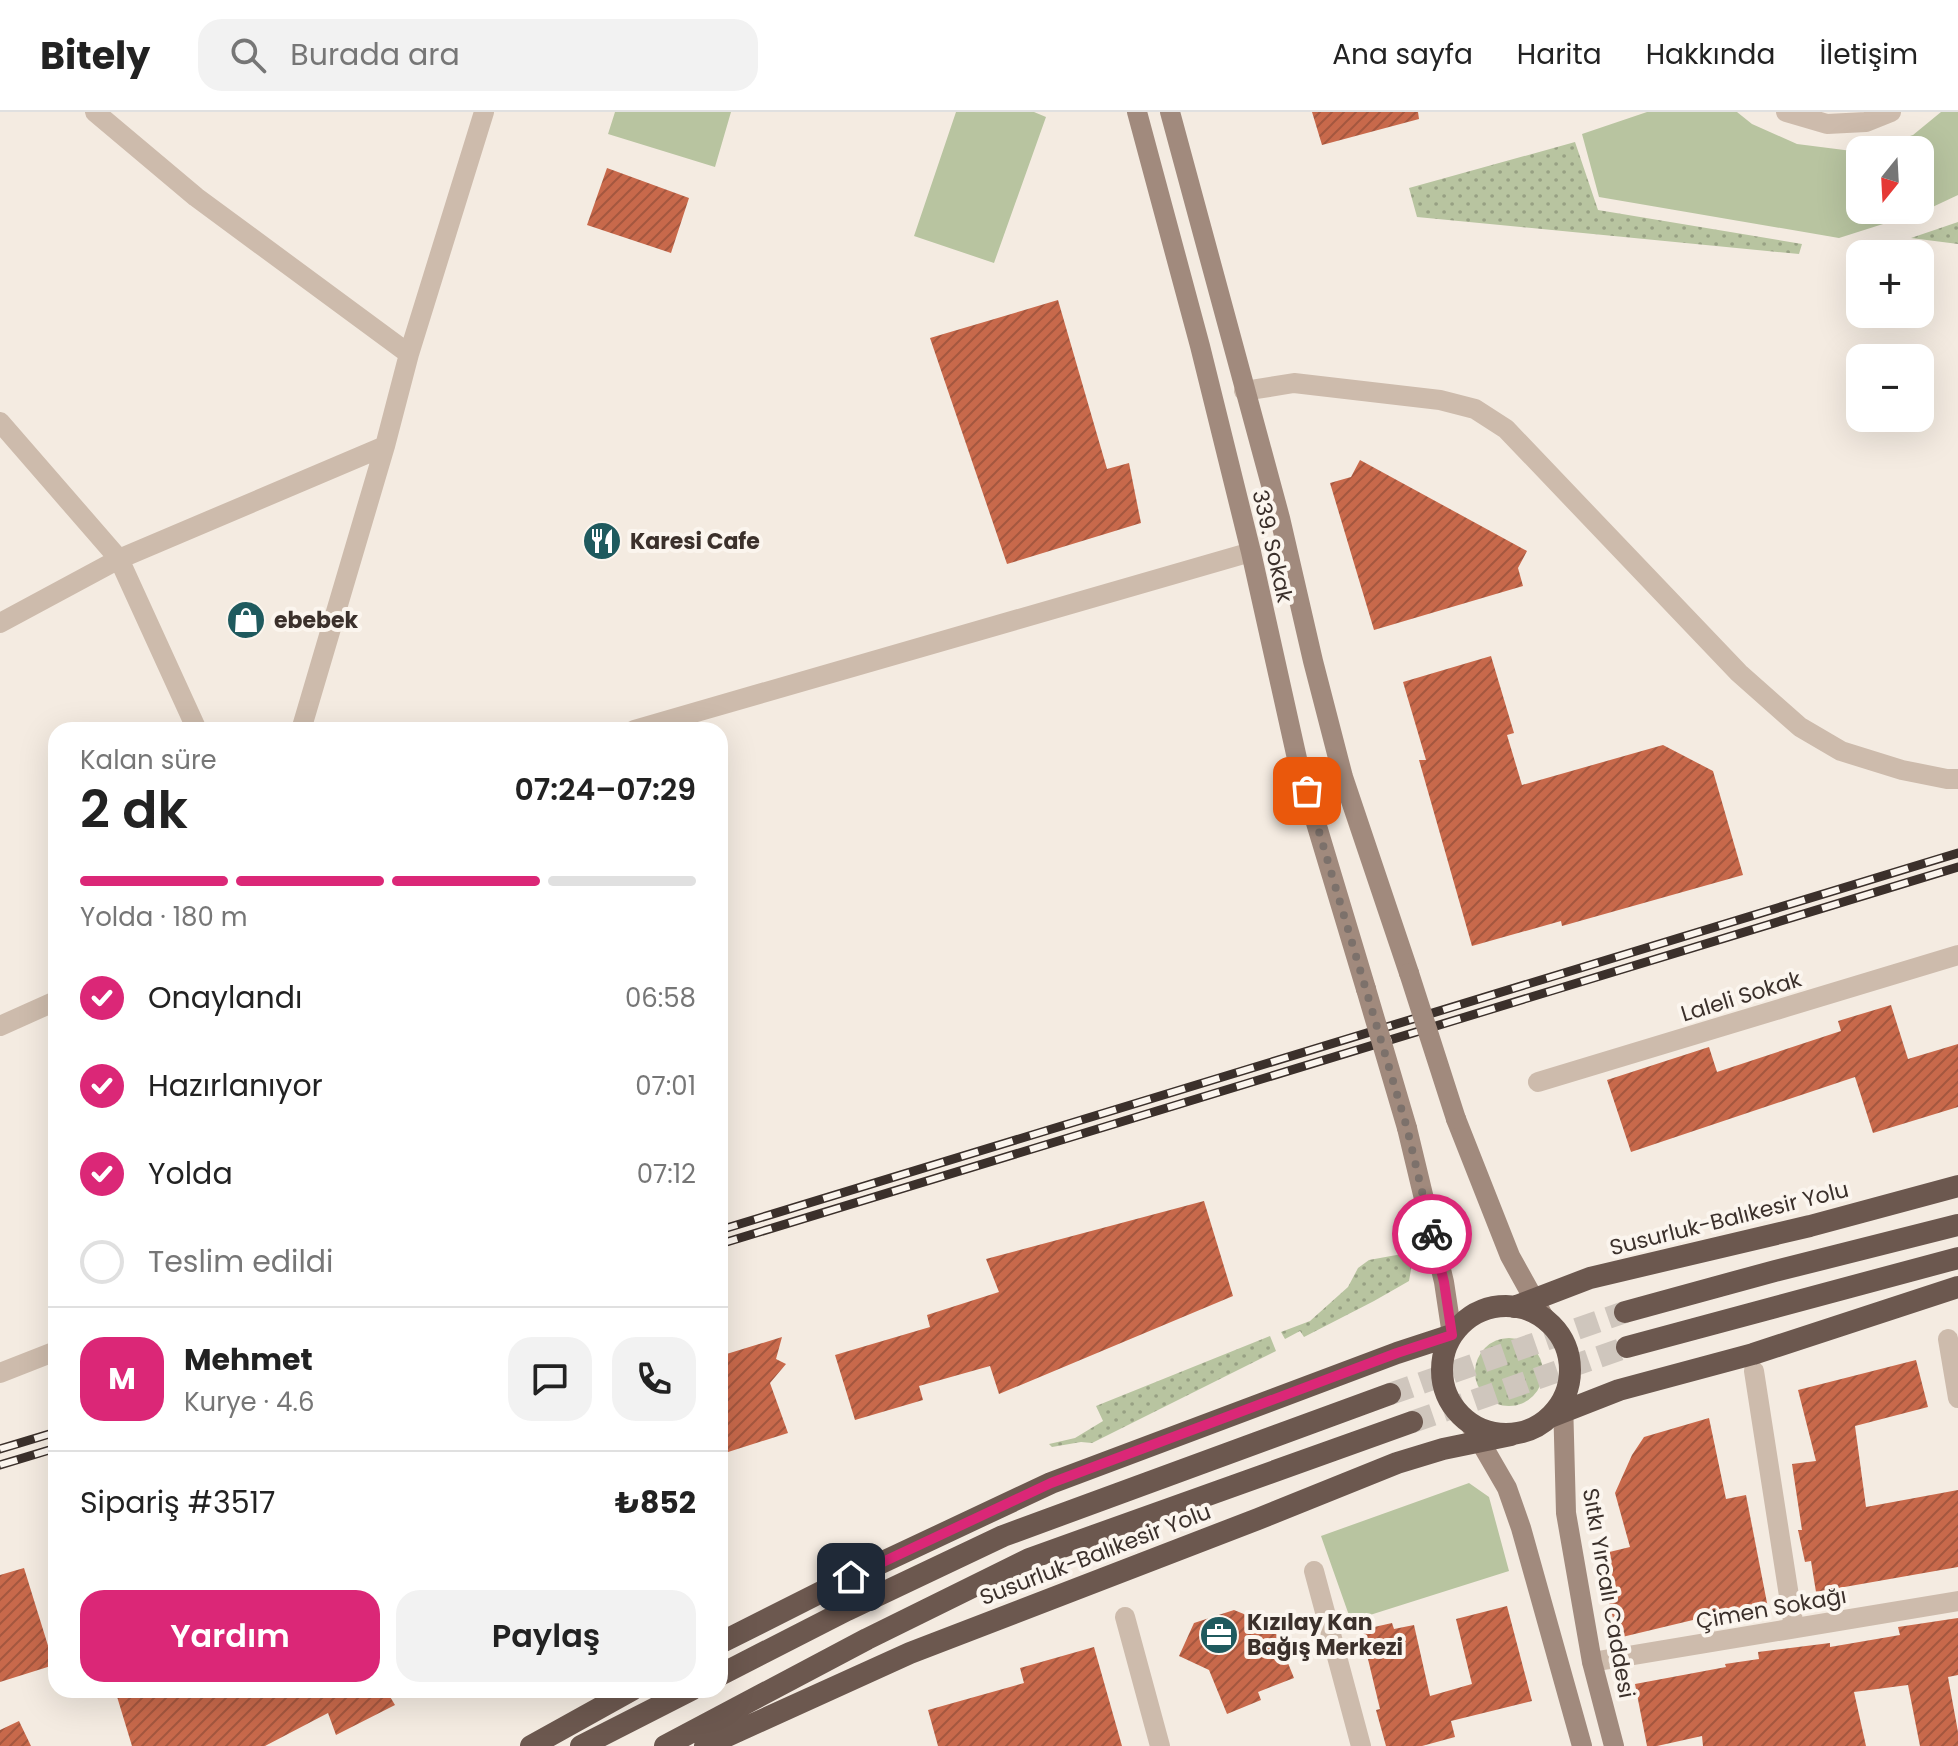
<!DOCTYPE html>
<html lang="tr">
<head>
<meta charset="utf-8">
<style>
	:root { --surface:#fff; --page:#f2f2f2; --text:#222; --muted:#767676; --line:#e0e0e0; --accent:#db2777 }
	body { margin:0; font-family:Poppins,sans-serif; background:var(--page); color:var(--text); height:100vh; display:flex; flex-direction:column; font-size:30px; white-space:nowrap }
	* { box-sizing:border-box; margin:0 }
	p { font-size:26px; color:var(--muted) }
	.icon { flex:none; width:44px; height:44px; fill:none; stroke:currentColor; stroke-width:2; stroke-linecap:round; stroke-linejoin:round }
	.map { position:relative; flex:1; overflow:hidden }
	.side { position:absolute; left:48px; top:610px; width:680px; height:976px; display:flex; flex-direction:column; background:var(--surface); border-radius:24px; box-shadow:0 8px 32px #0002 }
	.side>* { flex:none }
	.needle { width:52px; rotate:198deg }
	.tools { position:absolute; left:1846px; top:24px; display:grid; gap:16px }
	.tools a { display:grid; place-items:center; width:88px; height:88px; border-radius:16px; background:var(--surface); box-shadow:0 8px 32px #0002; font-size:40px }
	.pin { position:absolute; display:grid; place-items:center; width:68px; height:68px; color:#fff; margin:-34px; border-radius:16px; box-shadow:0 4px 12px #0006 }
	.courier { position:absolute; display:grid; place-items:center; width:80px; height:80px; margin:-40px; border:6px solid #db2777; border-radius:50%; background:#fff; color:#222; box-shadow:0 2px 10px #0007 }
	.headline em { font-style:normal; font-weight:600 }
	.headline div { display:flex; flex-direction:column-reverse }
	.headline { display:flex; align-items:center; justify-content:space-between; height:136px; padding:0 32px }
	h1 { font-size:52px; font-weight:600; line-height:60px }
	.bar { display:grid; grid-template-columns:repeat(4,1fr); gap:12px 8px; align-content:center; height:96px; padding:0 32px }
	.bar i { height:10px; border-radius:6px; background:var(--line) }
	.bar .on { background:var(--accent) }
	.bar p { grid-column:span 4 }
	.line { display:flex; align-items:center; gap:20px; padding:0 32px; border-top:2px solid var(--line) }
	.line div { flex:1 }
	.round { display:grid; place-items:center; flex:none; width:84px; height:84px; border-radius:24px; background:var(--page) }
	ol { padding:0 32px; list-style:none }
	li { display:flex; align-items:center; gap:24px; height:88px }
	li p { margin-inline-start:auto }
	li .icon { padding:8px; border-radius:50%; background:var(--accent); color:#fff; stroke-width:4 }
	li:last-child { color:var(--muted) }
	li i { width:44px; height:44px; border:4px solid var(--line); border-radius:50% }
	.action { display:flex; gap:16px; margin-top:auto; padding:16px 32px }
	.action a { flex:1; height:92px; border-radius:24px; background:var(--accent); color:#fff; font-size:32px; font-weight:600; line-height:92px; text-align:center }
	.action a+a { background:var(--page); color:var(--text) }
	header { display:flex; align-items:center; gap:48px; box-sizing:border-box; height:112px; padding:0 40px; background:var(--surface); border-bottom:2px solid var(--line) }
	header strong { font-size:38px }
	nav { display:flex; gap:44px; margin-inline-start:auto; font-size:28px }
	.search { width:560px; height:72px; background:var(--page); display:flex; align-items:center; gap:20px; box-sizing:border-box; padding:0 28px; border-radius:24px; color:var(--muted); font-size:30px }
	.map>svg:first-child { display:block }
	.grass { fill:url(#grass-dots) }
	.park { fill:#b8c4a0 }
	.building { fill:url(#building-hatch) }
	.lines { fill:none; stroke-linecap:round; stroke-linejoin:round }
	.trunk-tunnel { stroke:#cfc6bd; stroke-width:22; stroke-dasharray:22 11; stroke-linecap:butt }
	.pedestrian { stroke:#cdbbac; stroke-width:20 }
	.minor { stroke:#cdbbac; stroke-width:20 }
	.tertiary { stroke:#cdbbac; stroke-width:20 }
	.secondary { stroke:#a18a7d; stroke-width:20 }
	.trunk { stroke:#6c584f; stroke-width:22 }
	.rail-casing { stroke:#3b302b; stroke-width:9 }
	.rail { stroke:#fbf5ee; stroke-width:6; stroke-dasharray:18; stroke-linecap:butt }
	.secondary-bridge { stroke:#a18a7d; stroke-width:20 }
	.done { stroke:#7c716b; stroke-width:8; stroke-dasharray:0 14.4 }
	.route { stroke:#db2777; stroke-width:10 }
	.labels { text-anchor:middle; stroke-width:8; stroke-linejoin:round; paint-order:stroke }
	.poi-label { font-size:22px; font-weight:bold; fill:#3b302b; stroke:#fbf5ee; text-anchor:start }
	.street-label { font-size:22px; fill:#3b302b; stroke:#fbf5ee }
</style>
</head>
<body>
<header>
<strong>Bitely</strong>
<div class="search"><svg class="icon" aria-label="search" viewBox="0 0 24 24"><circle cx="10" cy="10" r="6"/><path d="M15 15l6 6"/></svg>Burada ara</div>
<nav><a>Ana sayfa</a><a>Harita</a><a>Hakkında</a><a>İletişim</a></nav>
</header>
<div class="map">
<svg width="1958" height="1634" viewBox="0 0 1958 1634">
	<defs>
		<pattern id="grass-dots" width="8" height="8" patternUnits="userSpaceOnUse" patternTransform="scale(2)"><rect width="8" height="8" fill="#b8c4a0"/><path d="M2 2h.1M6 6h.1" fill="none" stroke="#97a083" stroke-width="1.8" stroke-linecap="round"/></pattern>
		<pattern id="building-hatch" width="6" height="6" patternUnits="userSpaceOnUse" patternTransform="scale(2)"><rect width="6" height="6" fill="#c8694b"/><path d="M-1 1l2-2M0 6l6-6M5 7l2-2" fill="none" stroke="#a4573f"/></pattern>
	</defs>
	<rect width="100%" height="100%" fill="#f4ebe1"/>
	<path class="grass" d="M1575,30L1598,98L1802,132L1799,142L1417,105L1409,76Z
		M1958,110V132L1911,126Z
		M1402,1142L1412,1152L1409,1169L1374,1189L1304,1225L1300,1219L1285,1227L1281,1220L1310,1209L1348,1175L1358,1156L1369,1148Z
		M1270,1224L1276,1239L1092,1331L1081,1330L1052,1335L1049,1332L1075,1326L1103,1309L1096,1294Z
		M1475 1260a34 34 0 1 1 68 0a34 34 0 1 1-68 0Z"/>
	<path class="park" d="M615,0H731L715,55L608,22Z
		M956,0H1034L1046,5L994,151L914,124Z
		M1647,0H1737L1752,12L1797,32L1860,40V98H1920V38H1868L1913,23L1941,0H1958V83L1924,99L1839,126L1599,85L1582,22Z
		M1469,1371L1489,1385L1509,1459L1351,1509L1321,1424Z"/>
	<path class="building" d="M1312,0H1418L1419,7L1322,33Z
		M607,56L689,86L671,141L587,113Z
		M1058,188L1107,357L1129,351L1141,411L1007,452L930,226Z
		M1360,348L1527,439L1518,456L1523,474L1374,518L1330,371L1351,365Z
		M1491,544L1514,621L1507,623L1522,673L1663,633L1713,659L1743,763L1562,814L1561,809L1472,834L1419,648H1426L1403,570Z
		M1891,893L1908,947L1958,932V995L1873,1021L1855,965L1631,1040L1607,968L1709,935L1717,960L1841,919L1838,909Z
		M1204,1089L1233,1184L999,1282L990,1254L919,1274L923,1288L855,1308L835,1243L930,1215L927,1203L999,1180L986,1147Z
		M782,1225L776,1247L786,1252L770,1271L788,1321L725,1341L720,1324V1244Z
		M1916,1248L1928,1295L1855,1314L1866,1395L1958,1378V1455L1816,1480L1811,1449L1805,1450L1798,1418H1802L1792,1352L1816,1349L1798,1278Z
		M1709,1306L1726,1387L1746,1383L1768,1496L1693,1508L1618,1526L1597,1443L1630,1435L1615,1381L1632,1343L1644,1325Z
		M24,1456L54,1553L0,1570V1463Z
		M1507,1494L1532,1589L1451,1609L1455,1625L1422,1634H1386L1376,1598L1380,1597L1361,1518L1392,1511L1394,1517L1414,1513L1430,1584L1472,1572L1456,1507Z
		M1234,1498L1273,1514L1294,1566L1258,1580L1261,1588L1227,1602L1209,1558L1179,1544L1194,1511Z
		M1958,1506V1563L1948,1565L1958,1620V1634H1920L1908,1573L1854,1580L1866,1634H1703L1702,1624L1657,1634H1647L1635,1572L1726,1555L1725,1552L1759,1547L1758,1540L1830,1531V1535L1900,1523L1898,1515Z
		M1094,1535L1122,1634H938L928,1598L1024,1571L1020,1556Z
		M115,1578H386L395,1593L336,1623L328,1601L265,1634H132Z
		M19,1609L31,1634H0V1618Z"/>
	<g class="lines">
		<path class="trunk-tunnel" d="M1390,1282L1625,1200
			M1412,1310L1627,1235"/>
		<path class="pedestrian" d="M1786,0L1827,12L1866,10L1891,0"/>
		<path class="minor" d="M95,0L196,85L409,242
			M0,310L119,447L197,618
			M0,511L119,447L385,334
			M301,618L385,334L409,242L484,0
			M634,618L1251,440
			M0,914L56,889
			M1538,970L1958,843
			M1948,1227L1958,1286
			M1754,1259L1794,1516
			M0,1261L56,1239
			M1314,1459L1361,1634
			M1125,1505L1160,1634
			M1592,1550L1958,1489"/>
		<path class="tertiary" d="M1244,279L1294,271L1440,288L1475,297L1506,317L1739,561L1800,615L1841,639L1902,658L1947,667H1958"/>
		<path class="secondary" d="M1137,0L1200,234L1251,440L1298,651L1366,877
			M1170,0L1280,406L1313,549L1343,665L1409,861
			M1456,1007L1510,1144L1546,1209
			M1407,1016L1444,1170L1452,1223
			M1563,1288L1566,1401L1592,1550L1614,1634
			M1470,1312L1507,1376L1521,1416L1582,1634"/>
		<path class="trunk" d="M1442 1258a64 64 0 1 1 128 0a64 64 0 1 1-128 0Z
			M1514,1195L1590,1166L1810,1114L1958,1074
			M1625,1200L1775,1159L1958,1113
			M1627,1235L1958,1146
			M1550,1305L1619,1278L1753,1242L1958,1175
			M720,1531L851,1465L1051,1371L1397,1241L1452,1223
			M720,1563L847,1498L1003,1424L1390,1282
			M531,1634L632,1578
			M581,1634L691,1578
			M665,1634L867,1527L1029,1447L1412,1310
			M705,1634L910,1541L1258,1407L1397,1351L1443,1337L1511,1323"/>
		<defs>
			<path id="rail" d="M720,1118L1958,741
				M720,1132L1958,755
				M0,1337L56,1320
				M0,1353L56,1336"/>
		</defs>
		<use href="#rail" class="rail-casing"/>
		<use href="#rail" class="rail"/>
		<path class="secondary-bridge" d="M1409,861L1456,1007
			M1366,877L1407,1016"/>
	</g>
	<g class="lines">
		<path class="done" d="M1307,679L1407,1016L1432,1122"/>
		<path class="route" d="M851,1465L1051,1371L1397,1241L1452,1223L1444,1170L1432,1122"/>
	</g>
	<defs>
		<symbol id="restaurant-disc" viewBox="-11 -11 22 22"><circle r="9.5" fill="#1f5a5e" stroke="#fbf5ee"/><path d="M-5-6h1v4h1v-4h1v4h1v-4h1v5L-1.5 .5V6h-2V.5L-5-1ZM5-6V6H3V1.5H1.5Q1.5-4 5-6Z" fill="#fff"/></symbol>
		<symbol id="shop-disc" viewBox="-11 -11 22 22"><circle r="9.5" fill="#1f5a5e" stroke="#fbf5ee"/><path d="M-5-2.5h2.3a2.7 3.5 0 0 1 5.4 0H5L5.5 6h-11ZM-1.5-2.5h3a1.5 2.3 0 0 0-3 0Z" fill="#fff"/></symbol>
		<symbol id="office-disc" viewBox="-11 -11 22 22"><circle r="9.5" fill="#1f5a5e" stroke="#fbf5ee"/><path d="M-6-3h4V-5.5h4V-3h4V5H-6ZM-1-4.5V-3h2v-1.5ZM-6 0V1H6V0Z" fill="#fff"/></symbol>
	</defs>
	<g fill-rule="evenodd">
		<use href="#restaurant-disc" x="580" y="407" width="44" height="44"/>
		<use href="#shop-disc" x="224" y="486" width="44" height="44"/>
		<use href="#office-disc" x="1197" y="1501" width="44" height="44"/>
	</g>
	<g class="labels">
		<g class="poi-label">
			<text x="630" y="437">Karesi Cafe</text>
			<text x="274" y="516">ebebek</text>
			<text x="1247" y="1518">Kızılay Kan<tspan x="1247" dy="25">Bağış Merkezi</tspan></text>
		</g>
		<g class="street-label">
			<text transform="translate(1273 434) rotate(77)" y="8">339. Sokak</text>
			<text transform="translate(1741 884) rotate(-17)" y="8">Laleli Sokak</text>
			<text transform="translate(1729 1106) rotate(-14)" y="8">Susurluk-Balıkesir Yolu</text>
			<text transform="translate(1095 1442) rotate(-21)" y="8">Susurluk-Balıkesir Yolu</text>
			<text transform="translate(1609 1481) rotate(80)" y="8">Sıtkı Yırcalı Caddesi</text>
			<text transform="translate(1771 1496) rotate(-10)" y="8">Çimen Sokağı</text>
		</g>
	</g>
</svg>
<div class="tools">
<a><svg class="needle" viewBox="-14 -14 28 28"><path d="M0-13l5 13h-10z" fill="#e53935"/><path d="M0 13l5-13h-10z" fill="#767676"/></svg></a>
<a>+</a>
<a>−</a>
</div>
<div class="pin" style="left:1307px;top:679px;background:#ea580c"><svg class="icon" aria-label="bag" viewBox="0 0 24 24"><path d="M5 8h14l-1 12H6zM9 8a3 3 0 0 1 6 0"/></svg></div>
<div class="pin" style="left:851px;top:1465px;background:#1f2937"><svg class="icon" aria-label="home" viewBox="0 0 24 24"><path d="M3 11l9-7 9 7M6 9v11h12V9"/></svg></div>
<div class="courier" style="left:1432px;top:1122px"><svg class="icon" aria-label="bike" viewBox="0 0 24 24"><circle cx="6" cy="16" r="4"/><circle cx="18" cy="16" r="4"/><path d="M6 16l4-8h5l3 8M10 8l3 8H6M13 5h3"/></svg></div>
<section class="side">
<div class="headline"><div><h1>2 dk</h1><p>Kalan süre</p></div><em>07:24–07:29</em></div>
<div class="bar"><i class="on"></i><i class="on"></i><i class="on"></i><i></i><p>Yolda · 180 m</p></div>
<ol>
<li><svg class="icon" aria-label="check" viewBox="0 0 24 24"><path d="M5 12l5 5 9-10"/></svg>Onaylandı<p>06:58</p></li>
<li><svg class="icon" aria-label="check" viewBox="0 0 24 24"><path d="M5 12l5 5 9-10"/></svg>Hazırlanıyor<p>07:01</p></li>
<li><svg class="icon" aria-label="check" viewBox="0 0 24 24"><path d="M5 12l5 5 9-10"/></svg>Yolda<p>07:12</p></li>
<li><i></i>Teslim edildi</li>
</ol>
<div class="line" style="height:144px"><b class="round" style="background:var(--accent);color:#fff">M</b><div><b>Mehmet</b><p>Kurye · 4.6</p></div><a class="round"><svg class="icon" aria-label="chat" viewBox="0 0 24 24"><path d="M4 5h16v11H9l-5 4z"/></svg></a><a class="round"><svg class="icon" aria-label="phone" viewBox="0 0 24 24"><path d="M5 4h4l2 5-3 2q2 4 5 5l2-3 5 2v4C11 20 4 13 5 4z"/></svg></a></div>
<div class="line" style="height:104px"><div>Sipariş #3517</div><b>₺852</b></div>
<div class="action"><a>Yardım</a><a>Paylaş</a></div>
</section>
</div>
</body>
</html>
